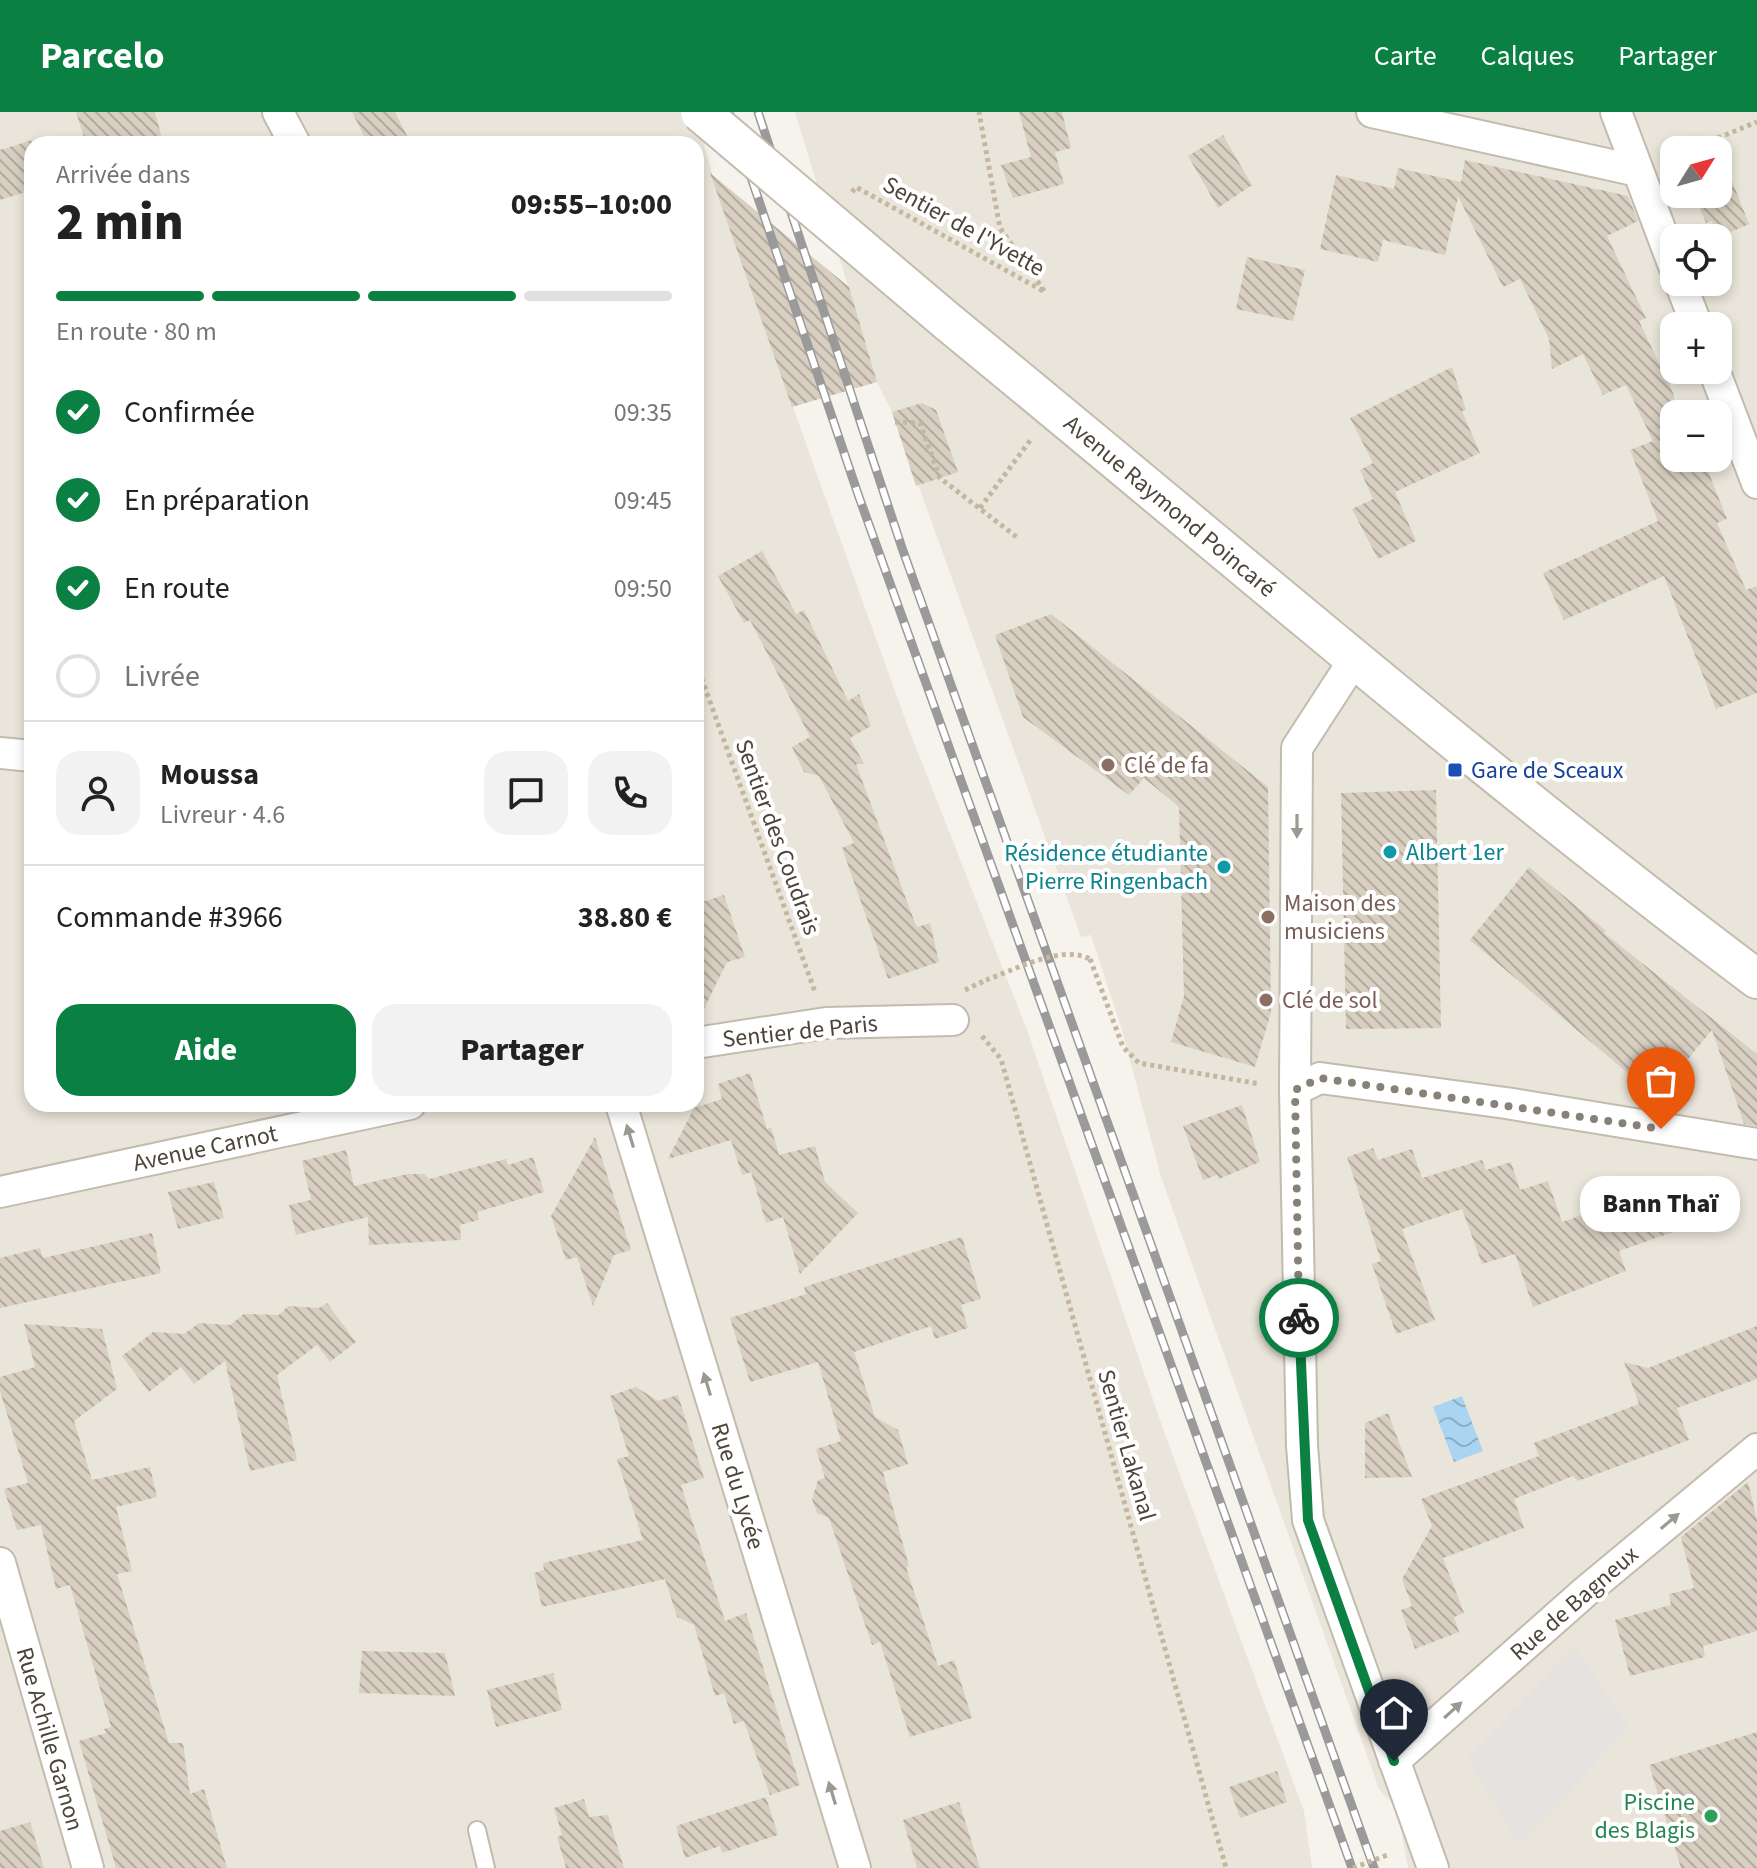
<!DOCTYPE html>
<html lang="fr">
<head>
<meta charset="utf-8">
<style>
	:root { --surface:#fff; --page:#f2f2f2; --text:#222; --muted:#767676; --line:#e0e0e0; --accent:#0b8043 }
	body { margin:0; font-family:"Source Sans 3",sans-serif; background:var(--page); color:var(--text); height:100vh; display:flex; flex-direction:column; font-size:30px; white-space:nowrap }
	* { box-sizing:border-box; margin:0 }
	p { font-size:26px; color:var(--muted) }
	.icon { flex:none; width:44px; height:44px; fill:none; stroke:currentColor; stroke-width:2; stroke-linecap:round; stroke-linejoin:round }
	.map { position:relative; flex:1; overflow:hidden }
	.sheet { position:absolute; left:24px; top:24px; width:680px; height:976px; display:flex; flex-direction:column; background:var(--surface); border-radius:24px; box-shadow:0 4px 12px #0003 }
	.sheet>* { flex:none }
	.needle { width:52px; rotate:53deg }
	.buttons { position:absolute; left:1660px; top:24px; display:grid; gap:16px }
	.buttons a { display:grid; place-items:center; width:72px; height:72px; border-radius:16px; background:var(--surface); box-shadow:0 4px 12px #0003; font-size:40px }
	.pin { position:absolute; display:grid; place-items:center; width:68px; height:68px; color:#fff; margin:-82px -34px; border-radius:50% 50% 50% 0; rotate:-45deg; box-shadow:0 0 8px #0007 }
	.pin .icon { rotate:45deg }
	.courier { position:absolute; display:grid; place-items:center; width:80px; height:80px; margin:-40px; border:6px solid #0b8043; border-radius:50%; background:#fff; color:#222; box-shadow:0 2px 10px #0007 }
	.bubble { position:absolute; height:56px; border-radius:24px; background:var(--surface); box-shadow:0 4px 12px #0003; font-size:26px; font-weight:800; line-height:56px; text-align:center }
	.head em { font-style:normal; font-weight:800 }
	.head div { display:flex; flex-direction:column-reverse }
	.head { display:flex; align-items:center; justify-content:space-between; height:136px; padding:0 32px }
	h1 { font-size:52px; font-weight:800; line-height:60px }
	.bar { display:grid; grid-template-columns:repeat(4,1fr); gap:12px 8px; align-content:center; height:96px; padding:0 32px }
	.bar i { height:10px; border-radius:6px; background:var(--line) }
	.bar .on { background:var(--accent) }
	.bar p { grid-column:span 4 }
	.line { display:flex; align-items:center; gap:20px; padding:0 32px; border-top:2px solid var(--line) }
	.line div { flex:1 }
	.round { display:grid; place-items:center; flex:none; width:84px; height:84px; border-radius:24px; background:var(--page) }
	ol { padding:0 32px; list-style:none }
	li { display:flex; align-items:center; gap:24px; height:88px }
	li p { margin-inline-start:auto }
	li .icon { padding:8px; border-radius:50%; background:var(--accent); color:#fff; stroke-width:4 }
	li:last-child { color:var(--muted) }
	li i { width:44px; height:44px; border:4px solid var(--line); border-radius:50% }
	.button { display:flex; gap:16px; margin-top:auto; padding:16px 32px }
	.button a { flex:1; height:92px; border-radius:24px; background:var(--accent); color:#fff; font-size:32px; font-weight:800; line-height:92px; text-align:center }
	.button a+a { background:var(--page); color:var(--text) }
	header { display:flex; align-items:center; gap:48px; box-sizing:border-box; height:112px; padding:0 40px; background:var(--accent); color:#fff }
	header strong { font-size:38px }
	nav { display:flex; gap:44px; margin-inline-start:auto; font-size:28px }
	.map>svg:first-child { display:block }
	.residential { fill:#eae5da; fill-rule:evenodd }
	.parking { fill:#e5e3e0 }
	.water { fill:url(#water-waves) }
	.building { fill:url(#building-back-hatch) }
	.lines { fill:none; stroke-linecap:round; stroke-linejoin:round }
	.service-casing { stroke:#c2bbae; stroke-width:20 }
	.minor-casing { stroke:#c2bbae; stroke-width:34 }
	.tertiary-casing { stroke:#c2bbae; stroke-width:42 }
	.path { stroke:#c4b79f; stroke-width:5; stroke-dasharray:4 4; stroke-linecap:butt }
	.service { stroke:#fff; stroke-width:16 }
	.minor { stroke:#fff; stroke-width:30 }
	.tertiary { stroke:#fff; stroke-width:38 }
	.rail-casing { stroke:#9a9a9a; stroke-width:9 }
	.rail { stroke:#fff; stroke-width:6; stroke-dasharray:18; stroke-linecap:butt }
	.tertiary-bridge-casing { stroke:#c2bbae; stroke-width:42; stroke-linecap:butt }
	.path-bridge { stroke:#c4b79f; stroke-width:5; stroke-dasharray:4 4; stroke-linecap:butt }
	.tertiary-bridge { stroke:#fff; stroke-width:38 }
	.oneway { fill:#9c9892 }
	.done { stroke:#878178; stroke-width:8; stroke-dasharray:0 14.4 }
	.route { stroke:#0b8043; stroke-width:10 }
	.education-dot { fill:#8d6e63; stroke:#fff; stroke-width:3 }
	.transit-dot { fill:#1a4fb4; stroke:#fff; stroke-width:3 }
	.culture-dot { fill:#0f9aa8; stroke:#fff; stroke-width:3 }
	.leisure-dot { fill:#2e9e5b; stroke:#fff; stroke-width:3 }
	.labels { text-anchor:middle; stroke-width:8; stroke-linejoin:round; paint-order:stroke }
	.street-label { font-size:24px; fill:#4b4439; stroke:#fff }
	.education-label { font-size:24px; fill:#785e54; stroke:#fff; text-anchor:start }
	.transit-label { font-size:24px; fill:#164399; stroke:#fff; text-anchor:start }
	.culture-label { font-size:24px; fill:#0d838f; stroke:#fff; text-anchor:start }
	.leisure-label { font-size:24px; fill:#27864d; stroke:#fff; text-anchor:end }
</style>
</head>
<body>
<header>
<strong>Parcelo</strong>
<nav><a>Carte</a><a>Calques</a><a>Partager</a></nav>
</header>
<div class="map">
<svg width="1757" height="1756" viewBox="0 0 1757 1756">
	<defs>
		<pattern id="water-waves" width="16" height="10" patternUnits="userSpaceOnUse" patternTransform="scale(2)"><rect width="16" height="10" fill="#a9d4f2"/><path d="M0 5q4-4 8 0t8 0" fill="none" stroke="#8caec5"/></pattern>
		<pattern id="building-back-hatch" width="6" height="6" patternUnits="userSpaceOnUse" patternTransform="scale(2)"><rect width="6" height="6" fill="#d8cfc1"/><path d="M-1 5l2 2M0 0l6 6M5-1l2 2" fill="none" stroke="#b1aa9e"/></pattern>
	</defs>
	<rect width="100%" height="100%" fill="#f6f3ec"/>
	<path class="residential" d="M0,0H695L717,79L816,360L908,615L1027,918L1162,1314L1304,1699L1312,1756H0ZM32,32H696V992H32Z
		M795,0H1757V1756H1408L1397,1696L1379,1677L1161,1065L1122,918L1091,823L1081,825L892,300L877,270ZM1674,38H1718V82H1674ZM1674,126H1718V170H1674ZM1674,214H1718V258H1674ZM1674,302H1718V346H1674Z"/>
	<path class="parking" d="M1575,1535L1629,1615L1520,1734L1467,1646Z"/>
	<path class="water" d="M1462,1284L1483,1339L1454,1350L1433,1295Z"/>
	<path class="building" d="M76,0H155L162,27L145,32H86Z
		M352,0H395L411,32H368Z
		M1019,0H1062L1071,36L1055,40L1064,72L1013,86L1001,53L1031,45Z
		M1223,23L1252,73L1218,96L1188,44Z
		M32,28V78L0,88V38Z
		M1465,48L1628,84L1638,109L1607,124L1646,206L1639,209L1674,283V346H1703L1727,407L1717,411L1746,478L1757,474V581L1716,597L1664,464L1564,508L1543,461L1658,409L1630,338L1653,329L1626,273L1603,283L1583,242L1552,257L1549,227L1520,167L1503,175L1458,84L1460,76L1445,143L1383,128L1378,150L1320,137L1336,63L1394,77L1398,56L1461,70Z
		M710,61L849,175L877,270L792,295Z
		M1732,69L1749,112L1718,126L1712,109L1706,111L1695,85L1718,82V75Z
		M1247,145L1305,158L1293,209L1236,197Z
		M1452,255L1466,298L1462,299L1480,341L1395,380L1416,429L1378,447L1352,397L1373,387L1360,358L1373,351L1350,306Z
		M922,291L936,298L958,360L916,374L892,300Z
		M762,439L796,502L804,498L848,589L859,582L871,614L850,626L864,652H856L915,811L917,815L930,811L939,850L888,867L842,736L854,731L819,664L804,660L792,635L810,625L750,508L744,511L718,464Z
		M1051,502L1268,675L1271,900L1255,955L1171,930L1184,884L1179,695L1144,666L1129,683L1023,605L995,523Z
		M1436,678L1441,916L1346,917L1341,681Z
		M1529,755L1606,819L1604,821L1757,942V1014L1744,1012L1712,918L1673,965L1636,968L1470,828Z
		M724,783L745,845L727,850L696,913V792Z
		M750,961L767,1017L771,1015L779,1043L815,1034L825,1070L858,1101L800,1162L783,1105L766,1111L751,1060L742,1063L731,1028L668,1047L694,996L722,987L718,972Z
		M1242,993L1260,1050L1219,1067L1217,1063L1203,1068L1183,1014Z
		M595,1025L631,1138L614,1143L593,1194L577,1145L566,1148L551,1104Z
		M1373,1036L1378,1048L1412,1037L1422,1066L1482,1048L1486,1058L1511,1050L1520,1078L1548,1069L1562,1110L1678,1070L1693,1113L1619,1139L1626,1159L1533,1195L1515,1142L1482,1152L1462,1097L1402,1117L1435,1208L1396,1222L1372,1152L1381,1149L1347,1045Z
		M346,1038L354,1074L408,1062H424L429,1067L506,1047L508,1053L533,1045L544,1080L477,1100L479,1108L460,1113L461,1128L369,1133L368,1105L296,1123L289,1093L311,1088L302,1049Z
		M214,1070L224,1106L178,1117L168,1080Z
		M152,1121L161,1161L0,1196V1146L40,1136L43,1146Z
		M962,1125L981,1187L961,1193L968,1216L935,1227L931,1214L854,1240L875,1305L898,1318L908,1352L883,1360L909,1454L906,1455L938,1554L954,1548L972,1606L910,1625L880,1530L872,1533L829,1406L817,1401L812,1387L818,1368L825,1366L816,1337L841,1329L818,1250L750,1270L730,1206L806,1182L804,1175Z
		M327,1191L356,1230L330,1250L317,1233L277,1263L297,1348L250,1359L225,1249L194,1272L181,1255L149,1280L122,1244L153,1220L184,1222L199,1211L230,1213L244,1202L279,1203L288,1194L319,1196Z
		M24,1212L102,1217L117,1277L74,1309L92,1368L150,1355L157,1385L116,1395L132,1459L117,1462L169,1631H183L190,1682L204,1677L227,1756H116L79,1629L106,1621L104,1617L111,1615L70,1473L56,1477L41,1413L17,1418L4,1377L28,1371L0,1279V1265L35,1255Z
		M1757,1214V1267L1677,1296L1689,1328L1578,1369L1573,1364L1514,1387L1524,1416L1443,1446L1464,1501L1454,1505L1459,1520L1415,1537L1401,1498L1412,1494L1402,1467L1432,1414L1421,1387L1539,1344L1534,1331L1639,1292L1624,1250L1648,1256Z
		M636,1275L658,1289L678,1283L704,1366L681,1373L693,1411L725,1509L746,1501L800,1673L770,1683L744,1609L734,1612L724,1581L715,1584L694,1513L677,1505L665,1467L542,1495L534,1461L544,1458L543,1451L643,1428L617,1347L629,1344L610,1284Z
		M1388,1301L1412,1365L1365,1366V1311Z
		M1748,1370L1757,1408V1519L1703,1534L1705,1545L1630,1564L1615,1508L1671,1493L1669,1482L1694,1476L1681,1425Z
		M362,1539L445,1541L455,1584L359,1581Z
		M553,1561L562,1598L496,1615L487,1578Z
		M1757,1620V1756H1681L1649,1653Z
		M1277,1659L1287,1690L1240,1706L1229,1675Z
		M766,1685L778,1723L722,1741L720,1734L685,1746L676,1714Z
		M584,1687L589,1705L608,1703L624,1756H566L557,1725L562,1723L554,1696Z
		M959,1690L980,1756H917L903,1708Z
		M30,1710L44,1756H0V1719Z"/>
	<g class="lines">
		<defs>
			<path id="service" d="M477,1718L486,1756"/>
			<path id="minor" d="M278,0L295,32
				M1372,0L1638,59
				M1616,0L1674,154
				M1680,170L1697,214
				M1714,258L1757,371
				M1354,548L1297,636L1295,978L1302,1334L1308,1408L1433,1756
				M0,641L32,644
				M696,931L826,911L953,908
				M1295,978L1320,966L1506,991L1757,1032
				M621,992L855,1756
				M0,1080L410,992
				M0,1451L88,1756
				M1394,1649L1585,1480L1757,1337"/>
			<path id="tertiary" d="M948,210C1217,430 1479,658 1757,867"/>
		</defs>
		<use href="#service" class="service-casing"/>
		<use href="#minor" class="minor-casing"/>
		<use href="#tertiary" class="tertiary-casing"/>
		<path class="path" d="M1688,38L1757,10
			M852,80L856,75L1045,180L1000,116L979,0
			M895,310L920,311L940,366L1018,426
			M980,396L1032,326
			M696,551L815,880
			M1090,847L1123,935L1139,951L1260,972
			M965,878L986,868
			M982,924L1001,947L1226,1756"/>
		<use href="#service" class="service"/>
		<use href="#minor" class="minor"/>
		<use href="#tertiary" class="tertiary"/>
		<defs>
			<path id="rail" d="M729,0L859,385L1352,1756
				M758,0L902,436L1374,1756"/>
		</defs>
		<use href="#rail" class="rail-casing"/>
		<use href="#rail" class="rail"/>
		<defs>
			<path id="tertiary-bridge" d="M700,0L948,210"/>
		</defs>
		<use href="#tertiary-bridge" class="tertiary-bridge-casing"/>
		<path class="path-bridge" d="M986,868C1015,858 1061,832 1090,847
			M1353,1756L1390,1742"/>
		<use href="#tertiary-bridge" class="tertiary-bridge"/>
	</g>
	<defs><path id="oneway-solid" d="M-6-.8H1V-3.2L6.5 0L1 3.2V.8H-6Z" transform="scale(2)"/></defs>
	<g class="oneway">
		<use href="#oneway-solid" transform="translate(1297 714) rotate(90)"/>
		<use href="#oneway-solid" transform="translate(630 1024) rotate(-107)"/>
		<use href="#oneway-solid" transform="translate(707 1272) rotate(-107)"/>
		<use href="#oneway-solid" transform="translate(1670 1409) rotate(-40)"/>
		<use href="#oneway-solid" transform="translate(1453 1598) rotate(-42)"/>
		<use href="#oneway-solid" transform="translate(832 1681) rotate(-107)"/>
	</g>
	<g class="lines">
		<path class="done" d="M1299,1206L1295,978L1320,966L1661,1017"/>
		<path class="route" d="M1299,1206L1308,1408L1394,1649"/>
	</g>
	<g class="education-dot">
		<circle cx="1108" cy="653" r="8"/>
		<circle cx="1268" cy="805" r="8"/>
		<circle cx="1266" cy="888" r="8"/>
	</g>
	<rect class="transit-dot" x="1447" y="650" width="16" height="16" rx="4"/>
	<g class="culture-dot">
		<circle cx="1390" cy="740" r="8"/>
		<circle cx="1224" cy="755" r="8"/>
	</g>
	<circle class="leisure-dot" cx="1711" cy="1704" r="8"/>
	<g class="labels">
		<g class="street-label">
			<text transform="translate(964 114) rotate(29)" y="8">Sentier de l'Yvette</text>
			<text transform="translate(1170 394) rotate(40)" y="8">Avenue Raymond Poincaré</text>
			<text transform="translate(778 725) rotate(70)" y="8">Sentier des Coudrais</text>
			<text transform="translate(800 919) rotate(-6)" y="8">Sentier de Paris</text>
			<text transform="translate(205 1036) rotate(-12)" y="8">Avenue Carnot</text>
			<text transform="translate(1127 1333) rotate(74)" y="8">Sentier Lakanal</text>
			<text transform="translate(738 1374) rotate(73)" y="8">Rue du Lycée</text>
			<text transform="translate(1574 1491) rotate(-41)" y="8">Rue de Bagneux</text>
			<text transform="translate(50 1627) rotate(74)" y="8">Rue Achille Garnon</text>
		</g>
		<g class="education-label">
			<text x="1124" y="661">Clé de fa</text>
			<text x="1284" y="799">Maison des<tspan x="1284" dy="28">musiciens</tspan></text>
			<text x="1282" y="896">Clé de sol</text>
		</g>
		<g class="transit-label">
			<text x="1471" y="666">Gare de Sceaux</text>
		</g>
		<g class="culture-label">
			<text x="1406" y="748">Albert 1er</text>
			<text x="1208" y="749" text-anchor="end">Résidence étudiante<tspan x="1208" dy="28">Pierre Ringenbach</tspan></text>
		</g>
		<g class="leisure-label">
			<text x="1695" y="1698">Piscine<tspan x="1695" dy="28">des Blagis</tspan></text>
		</g>
	</g>
</svg>
<div class="buttons">
<a><svg class="needle" viewBox="-14 -14 28 28"><path d="M0-13l5 13h-10z" fill="#e53935"/><path d="M0 13l5-13h-10z" fill="#767676"/></svg></a>
<a><svg class="icon" aria-label="locate" viewBox="0 0 24 24"><circle cx="12" cy="12" r="6"/><path d="M12 2v4M12 18v4M2 12h4M18 12h4"/></svg></a>
<a>+</a>
<a>−</a>
</div>
<div class="pin" style="left:1661px;top:1017px;background:#ea580c"><svg class="icon" aria-label="bag" viewBox="0 0 24 24"><path d="M5 8h14l-1 12H6zM9 8a3 3 0 0 1 6 0"/></svg></div>
<div class="pin" style="left:1394px;top:1649px;background:#1f2937"><svg class="icon" aria-label="home" viewBox="0 0 24 24"><path d="M3 11l9-7 9 7M6 9v11h12V9"/></svg></div>
<div class="courier" style="left:1299px;top:1206px"><svg class="icon" aria-label="bike" viewBox="0 0 24 24"><circle cx="6" cy="16" r="4"/><circle cx="18" cy="16" r="4"/><path d="M6 16l4-8h5l3 8M10 8l3 8H6M13 5h3"/></svg></div>
<div class="bubble" style="left:1580px;top:1064px;width:160px">Bann Thaï</div>
<section class="sheet">
<div class="head"><div><h1>2 min</h1><p>Arrivée dans</p></div><em>09:55–10:00</em></div>
<div class="bar"><i class="on"></i><i class="on"></i><i class="on"></i><i></i><p>En route · 80 m</p></div>
<ol>
<li><svg class="icon" aria-label="check" viewBox="0 0 24 24"><path d="M5 12l5 5 9-10"/></svg>Confirmée<p>09:35</p></li>
<li><svg class="icon" aria-label="check" viewBox="0 0 24 24"><path d="M5 12l5 5 9-10"/></svg>En préparation<p>09:45</p></li>
<li><svg class="icon" aria-label="check" viewBox="0 0 24 24"><path d="M5 12l5 5 9-10"/></svg>En route<p>09:50</p></li>
<li><i></i>Livrée</li>
</ol>
<div class="line" style="height:144px"><a class="round"><svg class="icon" aria-label="person" viewBox="0 0 24 24"><circle cx="12" cy="8" r="4"/><path d="M4 21q1-7 8-7t8 7"/></svg></a><div><b>Moussa</b><p>Livreur · 4.6</p></div><a class="round"><svg class="icon" aria-label="chat" viewBox="0 0 24 24"><path d="M4 5h16v11H9l-5 4z"/></svg></a><a class="round"><svg class="icon" aria-label="phone" viewBox="0 0 24 24"><path d="M5 4h4l2 5-3 2q2 4 5 5l2-3 5 2v4C11 20 4 13 5 4z"/></svg></a></div>
<div class="line" style="height:104px"><div>Commande #3966</div><b>38.80 €</b></div>
<div class="button"><a>Aide</a><a>Partager</a></div>
</section>
</div>
</body>
</html>
